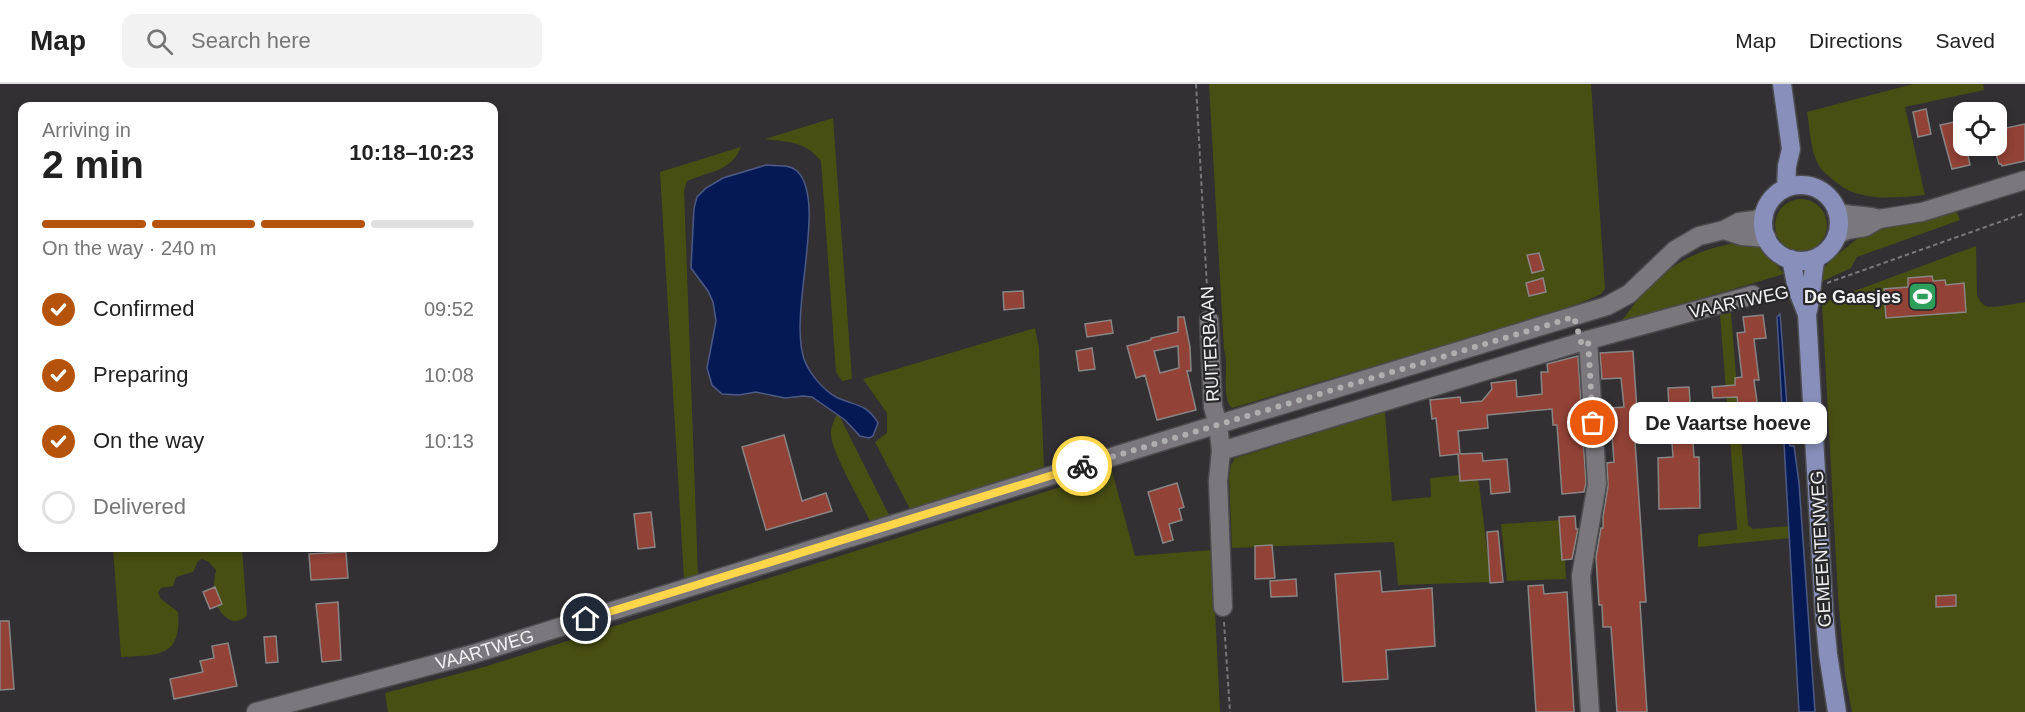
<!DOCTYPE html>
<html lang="en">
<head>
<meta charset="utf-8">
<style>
	:root { --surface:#fff; --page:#f2f2f2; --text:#222; --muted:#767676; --line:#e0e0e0; --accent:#b45309 }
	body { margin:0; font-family:Helvetica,sans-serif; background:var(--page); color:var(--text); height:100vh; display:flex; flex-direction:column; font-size:22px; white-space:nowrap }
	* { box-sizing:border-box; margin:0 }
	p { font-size:20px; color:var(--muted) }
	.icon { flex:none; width:33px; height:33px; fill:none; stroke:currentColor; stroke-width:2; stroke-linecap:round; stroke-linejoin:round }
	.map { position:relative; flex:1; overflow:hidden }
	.details { position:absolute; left:18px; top:18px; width:480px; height:450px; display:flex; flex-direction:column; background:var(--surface); border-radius:12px; box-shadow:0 3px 9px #0003 }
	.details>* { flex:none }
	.buttons { position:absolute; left:1953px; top:18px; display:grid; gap:12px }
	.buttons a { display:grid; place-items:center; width:54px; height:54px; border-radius:12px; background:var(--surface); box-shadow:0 3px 9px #0003; font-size:30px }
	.pin { position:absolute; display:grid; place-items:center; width:51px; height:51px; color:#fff; margin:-26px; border:3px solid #fff; border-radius:50%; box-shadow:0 2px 6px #0007 }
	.courier { position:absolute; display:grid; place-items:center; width:60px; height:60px; margin:-30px; border:4px solid #ffd54a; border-radius:50%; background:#fff; color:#222; box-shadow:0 2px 8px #0007 }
	.bubble { position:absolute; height:42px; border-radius:12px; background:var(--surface); box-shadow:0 3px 9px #0003; font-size:20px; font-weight:600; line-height:42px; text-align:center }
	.summary em { font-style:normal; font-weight:600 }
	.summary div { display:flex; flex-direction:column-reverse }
	.summary { display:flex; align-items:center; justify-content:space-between; height:102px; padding:0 24px }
	h1 { font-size:39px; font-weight:600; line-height:45px }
	.bar { display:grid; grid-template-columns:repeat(4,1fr); gap:9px 6px; align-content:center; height:72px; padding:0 24px }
	.bar i { height:8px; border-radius:4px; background:var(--line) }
	.bar .current { background:var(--accent) }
	.bar p { grid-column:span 4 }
	ol { padding:0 24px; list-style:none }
	li { display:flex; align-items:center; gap:18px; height:66px }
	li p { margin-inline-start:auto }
	li .icon { padding:6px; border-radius:50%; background:var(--accent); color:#fff; stroke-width:4 }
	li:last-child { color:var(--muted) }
	li i { width:33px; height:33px; border:3px solid var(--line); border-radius:50% }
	header { display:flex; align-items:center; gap:36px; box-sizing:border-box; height:84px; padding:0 30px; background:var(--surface); border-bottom:2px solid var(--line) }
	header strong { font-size:28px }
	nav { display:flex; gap:33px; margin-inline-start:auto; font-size:21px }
	.search { width:420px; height:54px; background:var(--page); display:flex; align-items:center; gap:15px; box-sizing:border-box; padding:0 21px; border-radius:12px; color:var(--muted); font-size:22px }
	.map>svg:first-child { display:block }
	.green { fill:#484f12 }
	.water { fill:#051955; stroke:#4c5a85; stroke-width:1.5 }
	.building { fill:#924236; stroke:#8a8585; stroke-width:1.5; fill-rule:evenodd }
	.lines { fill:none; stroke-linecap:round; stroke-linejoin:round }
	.minor-casing { stroke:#4d4d4f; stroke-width:21 }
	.major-casing { stroke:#4d4d4f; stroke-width:21 }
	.path { stroke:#777678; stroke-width:2; stroke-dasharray:4.5 3; stroke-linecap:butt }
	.minor { stroke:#7a787c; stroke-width:18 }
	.major { stroke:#878fba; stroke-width:18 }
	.done { stroke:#afafb0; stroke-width:6; stroke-dasharray:0 10.8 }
	.route { stroke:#ffd54a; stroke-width:8 }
	.labels { text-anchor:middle; stroke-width:4.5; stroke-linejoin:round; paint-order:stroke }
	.poi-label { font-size:18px; font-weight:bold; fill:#f3f3f4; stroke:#282729; text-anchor:end }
	.street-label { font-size:18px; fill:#f3f3f4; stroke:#282729 }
</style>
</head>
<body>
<header>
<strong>Map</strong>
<div class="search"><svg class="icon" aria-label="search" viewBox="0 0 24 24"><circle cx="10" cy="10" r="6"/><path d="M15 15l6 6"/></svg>Search here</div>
<nav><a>Map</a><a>Directions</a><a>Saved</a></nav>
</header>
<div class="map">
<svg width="2025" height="628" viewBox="0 0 2025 628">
	<rect width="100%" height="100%" fill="#323033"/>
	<path class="green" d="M1209,0H1591L1605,205L1601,210L1564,226L1232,324C1220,313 1230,279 1224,266Z
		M1913,0H1983L1984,6L1905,23L1925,111C1892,114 1858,119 1832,95C1828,91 1822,87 1819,82C1810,66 1810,45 1807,28Z
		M833,34L852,295L842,297L836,288L821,77C805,57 789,58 765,55Z
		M741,63C732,87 708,88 687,97L684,106L698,491L684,495L660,88Z
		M1775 141a26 26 0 1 1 52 0a26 26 0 1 1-52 0Z
		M1956,126L1960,136L1857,173L1851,184L1821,198L1823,185L1831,176L1867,147L1884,145Z
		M1749,157L1763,162L1784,190L1621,238C1658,187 1686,165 1749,157Z
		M1976,162L1977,211C1979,215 1981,220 1986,222C1993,225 2016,219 2025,218V628H1852L1845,591L1838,512L1822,219Z
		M1731,229L1748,441L1753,445L1790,442L1791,454L1698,463V452L1700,450L1736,446L1737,444L1720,231Z
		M1035,244L1039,264L1044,383L910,425L875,358L887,349V329L863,295Z
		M1385,328L1392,417L1431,413L1430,394L1471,390L1476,391L1479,400L1491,498L1398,501L1394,458L1232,464L1229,392L1231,381L1235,374Z
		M837,330L839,331L889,431L870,437C862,420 829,364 831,348C831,342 835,335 837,330Z
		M1112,387L1135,472L1212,466L1220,628H388L385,609L484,583Z
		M1563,436L1566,495L1507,497L1501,440Z
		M113,464H242L247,531C234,546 218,530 215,515C213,505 214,495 216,486L209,478L202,475L198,477L193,488L176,493L173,502L161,504L158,509L161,515L178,528C182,574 157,571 121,573Z"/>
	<path class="water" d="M766,81C776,82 789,80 797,87C828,117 788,228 804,275C809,289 823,306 836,313C854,322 867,319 878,339L873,352L869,354L860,352L845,336L812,313L803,312L785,314L756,308L739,311L722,310L712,301L707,284L716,237L713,218L708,207L691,184L694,124L697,113L706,104L723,94Z
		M1780,230L1790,362H1794L1799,399L1815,628H1799L1777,233Z"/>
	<path class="building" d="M1926,25L1931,50L1918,53L1913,28Z
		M1964,36V62H1966L1970,81L1952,85L1940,41Z
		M2025,40V77L2002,82L2001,80H1999L1994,62L2002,59L2001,45Z
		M1539,169L1544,186L1532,189L1527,171Z
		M1932,192L1933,197L1945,196L1946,201L1964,199L1966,228L1886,234L1884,205L1908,203V194Z
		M1543,194L1546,208L1529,212L1526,199Z
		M1023,207L1024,224L1004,226L1003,208Z
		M1763,231L1766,254L1754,255L1759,296H1754L1758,325L1739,328L1737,313L1713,314L1712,303L1735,301V294L1742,293L1737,249L1745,248L1743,233Z
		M1178,233H1184L1190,263L1191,287H1187L1196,326L1157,336L1145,291L1136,294L1127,262L1151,256V254L1178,248ZM1178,262L1179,284L1160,289L1154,267Z
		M1111,236L1113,249L1087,253L1085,240Z
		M1092,264L1095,285L1079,287L1076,267Z
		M1633,267L1637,327L1669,324L1668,304L1689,303L1694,373H1699L1700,424L1659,425L1658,374L1673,373L1671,346L1639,348L1640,356L1635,357L1646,518H1640L1647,628H1617L1611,543H1603L1602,521H1599L1596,473L1601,444H1603V433L1608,402L1607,379L1614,378L1610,324L1624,323L1621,294L1602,295L1600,269Z
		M1578,272L1586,399L1584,408L1562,410L1557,341H1553L1552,325L1487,331L1488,344L1458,347L1460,370L1482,369L1483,377L1507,375L1510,408L1491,410L1490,395L1460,397L1458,370L1440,372L1436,334L1432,335L1430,316L1460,313L1461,319L1482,317L1492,305L1491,299L1516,296L1517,313L1542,310L1541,288H1548L1547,280Z
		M784,351L802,417L826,409L832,427L766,446L742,363Z
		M1177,399L1184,423L1179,425L1182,436L1169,440L1173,456L1163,459L1148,408Z
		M651,428L655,463L638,465L634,430Z
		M1575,432L1576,445H1578L1572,475L1562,476L1559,433Z
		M1498,447L1503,498L1490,499L1487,448Z
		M1272,461L1275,494L1255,495V462Z
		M346,468L348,494L311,496L309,470Z
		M1380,487L1382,508L1432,504L1435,562L1386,566L1388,595L1343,598L1335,490Z
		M1296,495L1297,512L1271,513L1270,497Z
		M1543,501L1544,510L1567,508L1574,628H1536L1528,502Z
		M215,503L222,520L210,525L203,508Z
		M1956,511V522L1936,523V512Z
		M338,518L341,576L322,578L316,520Z
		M0,537H9L14,605L0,606Z
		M276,552L278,578L266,579L264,553Z
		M228,559L237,602L174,615L170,595L203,588L200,577L214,574L212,562Z"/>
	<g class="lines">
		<defs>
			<g id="minor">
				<path d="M1837,128C1851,133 1865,130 1879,135"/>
				<path d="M1724,146L1742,152L1767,154"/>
				<path d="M1837,151L1847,146L1865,143L1879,135L1922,128L2025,96"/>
				<path d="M1209,236L1213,323L1218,340L1221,367L1218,397L1223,523"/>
				<path d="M1588,256L1597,400L1581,492L1590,628"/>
				<path d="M1221,367L1581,258L1753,211"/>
				<path id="s1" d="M256,628L473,570L1173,354L1607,222L1629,210L1675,166L1699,152L1724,146L1739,138L1755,136L1764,132"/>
			</g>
			<path id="major" d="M1782,0L1791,65L1787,82L1786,104
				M1763 139a38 38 0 1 1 76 0a38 38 0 1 1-76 0Z
				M1816,174C1811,193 1813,211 1807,230L1824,527L1828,570L1837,628
				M1791,175L1797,205L1807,230"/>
		</defs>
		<use href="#minor" class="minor-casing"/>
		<use href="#major" class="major-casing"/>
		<path class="path" d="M1196,0L1208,222
			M1827,199L2025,129
			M1768,209L1780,208
			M1224,538L1230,628"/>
		<use href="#minor" class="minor"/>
		<use href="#major" class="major"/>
	</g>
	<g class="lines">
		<path class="done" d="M1082,382L1574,233L1581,258L1588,256L1593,339"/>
		<path class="route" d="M586,535L1082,382"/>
	</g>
	<defs>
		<symbol id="stadium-square" viewBox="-11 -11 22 22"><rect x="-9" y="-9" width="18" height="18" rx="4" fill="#2e9e5b" stroke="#282729"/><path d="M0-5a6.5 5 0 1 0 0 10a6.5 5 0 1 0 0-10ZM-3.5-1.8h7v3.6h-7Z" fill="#fff"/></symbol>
	</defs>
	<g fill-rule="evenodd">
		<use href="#stadium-square" x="1906" y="196" width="33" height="33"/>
	</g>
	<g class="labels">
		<g class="poi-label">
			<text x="1901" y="219">De Gaasjes</text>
		</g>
		<g class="street-label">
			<text transform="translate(1739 218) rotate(-12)" y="6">VAARTWEG</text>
			<text transform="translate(1210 260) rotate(-93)" y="6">RUITERBAAN</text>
			<text transform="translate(1821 465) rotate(-93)" y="6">GEMEENTENWEG</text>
			<text dy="6" stroke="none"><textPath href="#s1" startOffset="237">VAARTWEG</textPath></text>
		</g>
	</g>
</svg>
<div class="buttons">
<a><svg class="icon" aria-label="locate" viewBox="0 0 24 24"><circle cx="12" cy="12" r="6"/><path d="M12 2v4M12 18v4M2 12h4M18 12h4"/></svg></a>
</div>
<div class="pin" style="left:1593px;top:339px;background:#ea580c"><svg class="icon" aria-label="bag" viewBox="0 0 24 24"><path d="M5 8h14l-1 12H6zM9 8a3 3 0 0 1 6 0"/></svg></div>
<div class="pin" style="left:586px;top:535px;background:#1f2937"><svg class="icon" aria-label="home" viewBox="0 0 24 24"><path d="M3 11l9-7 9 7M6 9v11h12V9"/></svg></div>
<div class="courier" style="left:1082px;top:382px"><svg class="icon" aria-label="bike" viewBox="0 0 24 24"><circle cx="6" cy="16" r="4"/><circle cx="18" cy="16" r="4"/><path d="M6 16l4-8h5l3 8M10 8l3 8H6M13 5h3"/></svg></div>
<div class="bubble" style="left:1629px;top:318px;width:198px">De Vaartse hoeve</div>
<section class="details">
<div class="summary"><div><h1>2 min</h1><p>Arriving in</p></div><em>10:18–10:23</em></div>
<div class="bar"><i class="current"></i><i class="current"></i><i class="current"></i><i></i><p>On the way · 240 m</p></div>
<ol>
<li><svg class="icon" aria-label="check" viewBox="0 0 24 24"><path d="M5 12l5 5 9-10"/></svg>Confirmed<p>09:52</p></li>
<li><svg class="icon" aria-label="check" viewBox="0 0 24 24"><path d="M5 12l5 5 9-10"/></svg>Preparing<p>10:08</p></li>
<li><svg class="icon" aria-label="check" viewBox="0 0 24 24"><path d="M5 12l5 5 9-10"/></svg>On the way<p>10:13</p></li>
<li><i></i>Delivered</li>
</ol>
</section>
</div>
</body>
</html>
